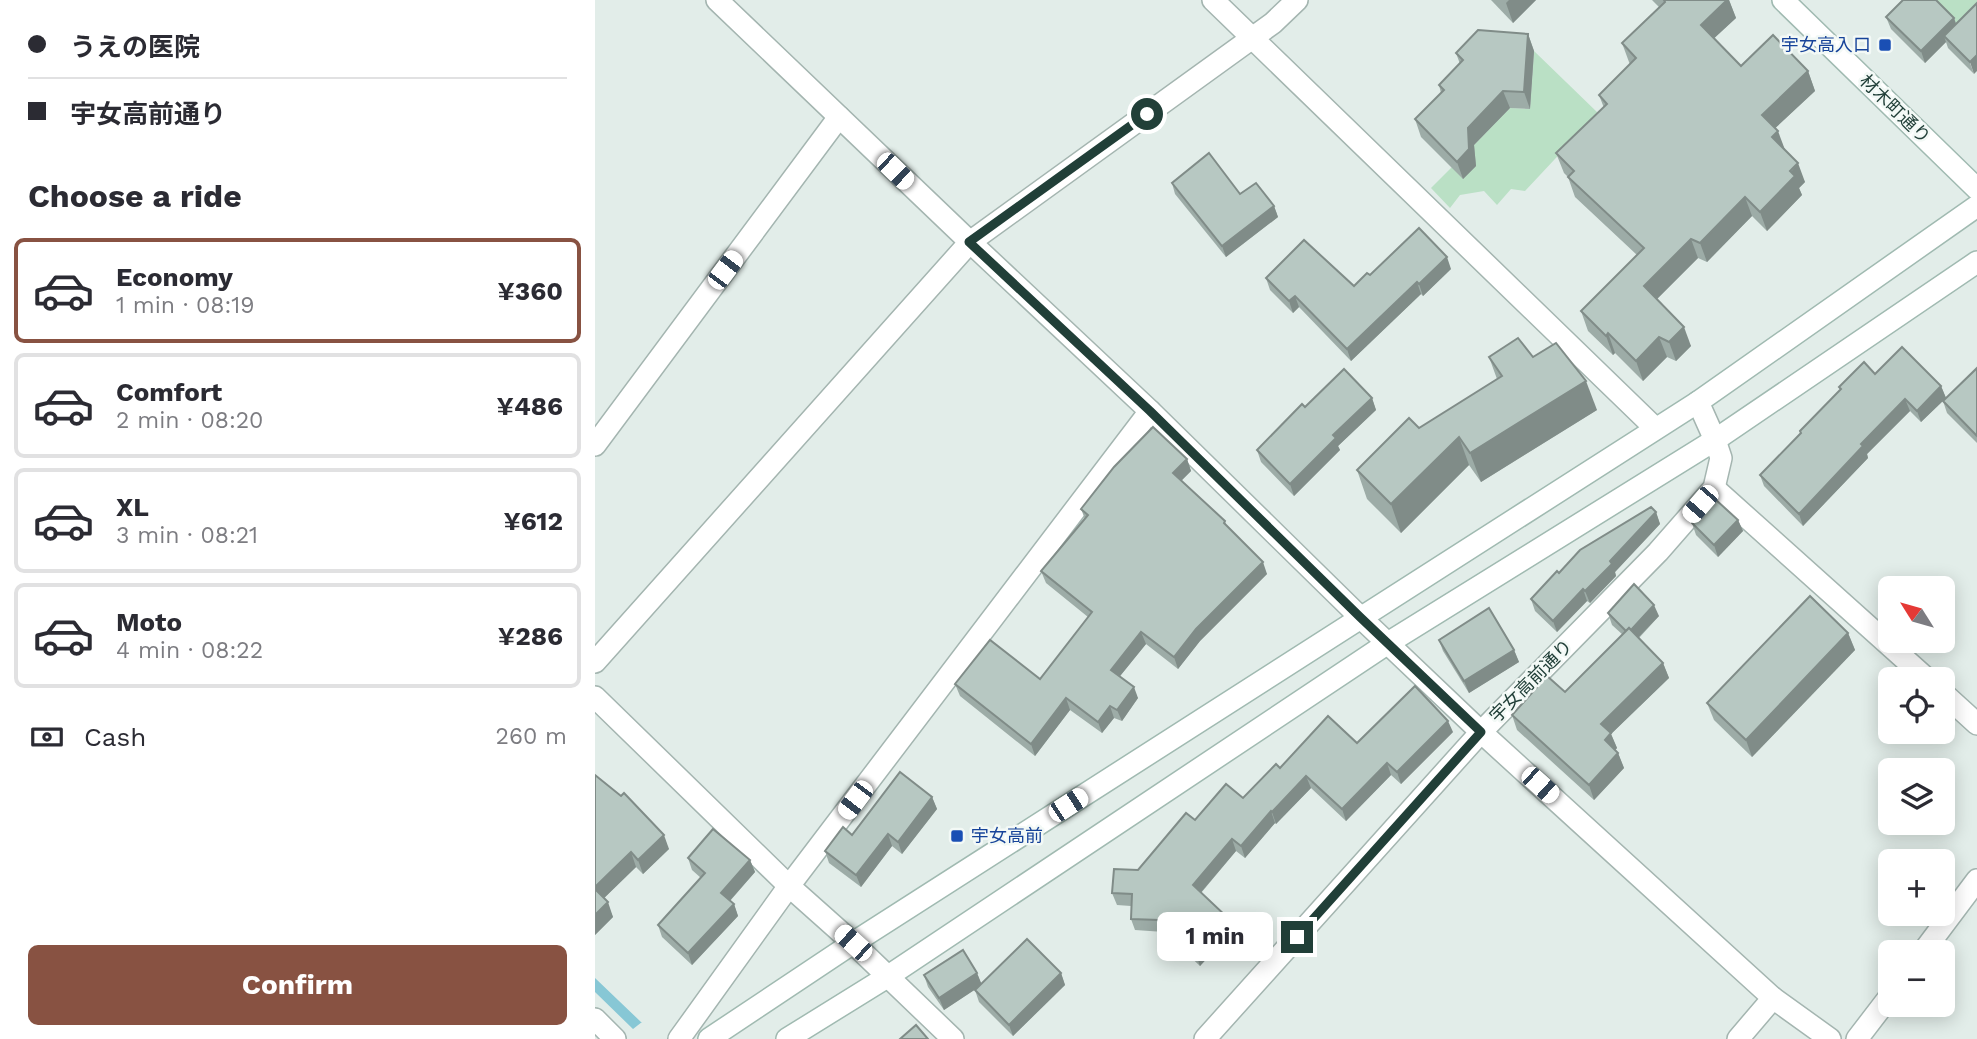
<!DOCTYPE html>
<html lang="en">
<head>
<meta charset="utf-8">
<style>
	body { margin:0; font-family:"Work Sans","Noto Sans JP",sans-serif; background:#f7f7f7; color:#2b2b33; height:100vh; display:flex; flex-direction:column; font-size:26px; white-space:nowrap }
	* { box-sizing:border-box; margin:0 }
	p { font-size:23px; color:#7c7c81 }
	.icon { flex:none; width:38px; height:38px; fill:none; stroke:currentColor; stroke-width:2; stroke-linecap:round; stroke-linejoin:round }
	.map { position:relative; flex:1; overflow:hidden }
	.drawer { display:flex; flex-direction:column; background:#fff; width:595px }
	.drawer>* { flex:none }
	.banner { display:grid; align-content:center; height:154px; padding:0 28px; background:#fff }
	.needle { width:46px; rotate:307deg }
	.controls { position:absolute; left:1283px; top:576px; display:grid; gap:14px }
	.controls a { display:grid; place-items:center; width:77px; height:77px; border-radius:10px; background:#fff; box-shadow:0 4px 18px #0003; font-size:35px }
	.end { position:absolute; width:32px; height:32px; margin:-16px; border:9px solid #213f38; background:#fff; box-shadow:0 0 0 4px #fff }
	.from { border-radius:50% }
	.bubble { position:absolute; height:49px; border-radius:10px; background:#fff; box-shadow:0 4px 18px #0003; font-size:23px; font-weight:700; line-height:49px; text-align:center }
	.car { position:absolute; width:21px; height:42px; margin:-21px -10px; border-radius:9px; box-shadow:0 0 5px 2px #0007; background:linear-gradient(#fff 24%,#345 0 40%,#fff 0 76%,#345 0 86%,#fff 0) }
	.banner b { display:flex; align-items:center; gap:24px; height:66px; font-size:26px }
	.banner b+b { border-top:2px solid #e1e1e2 }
	.banner i { width:18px; height:18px; background:#2b2b33 }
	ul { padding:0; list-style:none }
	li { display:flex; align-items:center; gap:21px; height:105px; margin:0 14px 10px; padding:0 14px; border:4px solid #e1e1e2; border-radius:10px }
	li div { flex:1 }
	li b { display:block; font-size:26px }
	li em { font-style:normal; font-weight:700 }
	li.current { border-color:#885242 }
	li>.icon { width:63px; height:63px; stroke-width:1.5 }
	h2 { padding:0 28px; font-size:32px; line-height:84px }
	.pay { display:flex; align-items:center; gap:18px; height:77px; padding:0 28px; font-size:26px }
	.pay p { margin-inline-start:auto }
	.primary-button { display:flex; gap:14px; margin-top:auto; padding:14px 28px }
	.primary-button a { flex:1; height:80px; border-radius:10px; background:#885242; color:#fff; font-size:28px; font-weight:700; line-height:80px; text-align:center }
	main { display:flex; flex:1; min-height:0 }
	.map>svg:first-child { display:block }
</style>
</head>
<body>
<main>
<section class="drawer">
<div class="banner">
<b><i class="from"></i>うえの医院</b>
<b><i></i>宇女高前通り</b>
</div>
<h2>Choose a ride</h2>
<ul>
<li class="current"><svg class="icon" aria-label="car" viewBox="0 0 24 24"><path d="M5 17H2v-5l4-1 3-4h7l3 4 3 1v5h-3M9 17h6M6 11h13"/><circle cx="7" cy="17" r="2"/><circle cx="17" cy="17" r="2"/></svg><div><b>Economy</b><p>1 min · 08:19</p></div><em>¥360</em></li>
<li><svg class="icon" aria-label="car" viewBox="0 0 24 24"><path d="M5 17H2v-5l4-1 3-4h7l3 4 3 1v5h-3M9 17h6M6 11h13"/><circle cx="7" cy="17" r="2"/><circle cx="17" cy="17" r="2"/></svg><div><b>Comfort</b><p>2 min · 08:20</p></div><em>¥486</em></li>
<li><svg class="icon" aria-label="car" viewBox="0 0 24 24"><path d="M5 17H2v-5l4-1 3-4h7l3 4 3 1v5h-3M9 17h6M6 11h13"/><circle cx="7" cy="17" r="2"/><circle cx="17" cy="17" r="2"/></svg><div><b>XL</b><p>3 min · 08:21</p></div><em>¥612</em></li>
<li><svg class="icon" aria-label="car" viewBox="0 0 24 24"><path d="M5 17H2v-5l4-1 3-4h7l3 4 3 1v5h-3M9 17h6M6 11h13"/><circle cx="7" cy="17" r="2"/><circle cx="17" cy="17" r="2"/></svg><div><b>Moto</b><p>4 min · 08:22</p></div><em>¥286</em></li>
</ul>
<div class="pay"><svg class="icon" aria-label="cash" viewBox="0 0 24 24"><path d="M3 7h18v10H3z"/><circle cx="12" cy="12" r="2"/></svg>Cash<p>260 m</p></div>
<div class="primary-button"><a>Confirm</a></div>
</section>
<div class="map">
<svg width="1382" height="1039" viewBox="0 0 1382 1039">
	<rect width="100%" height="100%" fill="#e2ede9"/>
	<g fill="#bae0c5">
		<polygon points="1341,0 1382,0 1382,13 1362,32"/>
		<polygon points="939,51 1003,113 930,191 916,189 902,205 889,191 865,195 855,208 836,188 857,167 869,178 879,145 915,108 935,109"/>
	</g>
	<polygon fill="#87c7d5" points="0,978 46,1022 47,1022 38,1029 0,992"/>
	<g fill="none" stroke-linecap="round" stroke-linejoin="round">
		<defs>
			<g id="street">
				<polyline points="122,0 375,242 555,411 765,617 886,732 1178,998 1143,1039"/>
				<polyline points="618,0 1060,428"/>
				<polyline points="0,445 244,117"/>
				<polyline points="1119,488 1332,679"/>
				<polyline points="0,662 375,242 678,23 702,0"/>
				<polyline points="1348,693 1382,724"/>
				<polyline points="0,697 194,886 258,943 358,1039"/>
				<polyline points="1328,952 1382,880"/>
				<polyline points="1178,998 1235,1039"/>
				<polyline points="0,1019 20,1039"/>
				<polyline points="84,1039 194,886 555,411"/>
				<polyline points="610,1039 886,732 1063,552 1119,488 1126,458 1120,440 1103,402"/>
				<polyline points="1262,1039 1295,996"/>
			</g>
			<g id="secondary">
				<polyline points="1188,0 1382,189"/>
				<polyline points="114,1039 258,943 1103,402 1382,206"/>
				<polyline points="192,1039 292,977 793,643 1120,440 1382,262"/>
			</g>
		</defs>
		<use href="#street" stroke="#a4b5b0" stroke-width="24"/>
		<use href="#secondary" stroke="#a0bab1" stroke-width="24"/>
		<use href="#street" stroke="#fff" stroke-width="21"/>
		<use href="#secondary" stroke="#fff" stroke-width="21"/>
	</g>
	<g fill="#9daca7">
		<polygon points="896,0 941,0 918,23"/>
		<polygon points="1057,0 1134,0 1141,18 1119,38 1146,66 1213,71 1220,91 1180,128 1190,150 1210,182 1204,188 1207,195 1172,231 1157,216 1112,262 1103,258 1062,299 1096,346 1081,361 1072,357 1048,381 1020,353 1018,355 993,331 986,311 1042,255 980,197 973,177 969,173 961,153 1009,108 1004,95 1035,64 1034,62 1027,43 1064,7"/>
		<polygon points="1291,17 1359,18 1379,74 1353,48 1351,42 1330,63 1296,29"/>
		<polygon points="933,34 939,51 935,109 915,108 879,145 881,166 868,179 826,137 820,119 846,93 844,85 865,64 861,53"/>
		<polygon points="577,183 645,194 679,206 683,217 631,257 580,194"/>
		<polygon points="856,269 828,296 826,294 756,361 704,307 698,313 675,290 671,278 759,286 775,275"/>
		<polygon points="894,357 938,357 1002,410 886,482 874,465 806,533 772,499 762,470 824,428 902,379"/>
		<polygon points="1382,368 1382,443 1352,413 1348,401"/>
		<polygon points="1280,374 1346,386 1351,398 1326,422 1315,411 1272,454 1273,458 1208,526 1169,486 1165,475 1205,434 1205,431 1245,390 1244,387"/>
		<polygon points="777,398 781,410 743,446 745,450 699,496 666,462 662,450 710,407"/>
		<polygon points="592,459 596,471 586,481 630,521 631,526 672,574 605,641 583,669 551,644 525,676 543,698 527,721 519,718 507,733 475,710 440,756 365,696 360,684 445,679 493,617 451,583 446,571 490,519 486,509"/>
		<polygon points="1061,512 1065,524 1020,572 1021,576 995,603 992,601 962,632 940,611 936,599 964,573"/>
		<polygon points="1143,520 1148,531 1123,557 1101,535 1097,523"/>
		<polygon points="1013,613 1064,616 1044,638 1068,663 1074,678 1016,734 1022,748 1020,750 1023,753 1029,768 999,800 922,730 917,715 970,692 1028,635 1017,625"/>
		<polygon points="1253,633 1260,650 1157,757 1119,720 1112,703"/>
		<polygon points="844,640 919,650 924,662 874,693 848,651"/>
		<polygon points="858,732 806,784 796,775 751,821 716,788 681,824 680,823 650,858 641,851 606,893 633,918 638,930 605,966 569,932 540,930 536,919 536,906 522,905 517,893 600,820 648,798 685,768 762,743"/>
		<polygon points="0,775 74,849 48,874 41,867 9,898 18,917 0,935"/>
		<polygon points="337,797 342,809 307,854 297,846 266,887 234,863 230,851 257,835"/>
		<polygon points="93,858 155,860 160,872 135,901 139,904 143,916 97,965 67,937 63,925 106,878 97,870"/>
		<polygon points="382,973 386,984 466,973 470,985 418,1036 384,1002 380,990 382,988 349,1010 333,987 329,975"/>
	</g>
	<g fill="#808c88">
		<polygon points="914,0 941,0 918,23 911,3"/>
		<polygon points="1132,0 1134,0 1141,18 1113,44 1106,25"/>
		<polygon points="1359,18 1363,30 1349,36 1351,42 1330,63 1326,51"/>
		<polygon points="933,34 939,51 935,109 929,92"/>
		<polygon points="1382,55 1382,71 1379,74 1375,62"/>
		<polygon points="1213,71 1220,91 1174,134 1167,115"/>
		<polygon points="908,91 915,108 879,145 881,166 868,179 862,162 873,128"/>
		<polygon points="1183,131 1190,150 1177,137"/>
		<polygon points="1203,163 1210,182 1204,188 1207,195 1172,231 1165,212"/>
		<polygon points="1150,197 1157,216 1112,262 1105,243"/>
		<polygon points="679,206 683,217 631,257 627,246"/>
		<polygon points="1096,239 1103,258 1056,305 1049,286"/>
		<polygon points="852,257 856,269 828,296 824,284"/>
		<polygon points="822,282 826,294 756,361 752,349"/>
		<polygon points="700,296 704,307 698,313 694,301"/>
		<polygon points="1089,327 1096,346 1081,361 1074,342"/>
		<polygon points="1013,333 1020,353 1018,355 1011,336"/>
		<polygon points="1064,337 1072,357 1048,381 1041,361"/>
		<polygon points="991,381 1002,410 886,482 875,453"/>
		<polygon points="1346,386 1351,398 1326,422 1322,411"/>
		<polygon points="777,398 781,410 743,446 745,450 699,496 695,484 738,435"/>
		<polygon points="1310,399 1315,411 1272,454 1273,458 1208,526 1204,514 1266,444"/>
		<polygon points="864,437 874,465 806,533 796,504"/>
		<polygon points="592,459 596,471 582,485 578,473"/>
		<polygon points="1061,512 1065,524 1020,572 1021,576 995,603 990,591 1015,561"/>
		<polygon points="1143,520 1148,531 1123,557 1119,545"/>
		<polygon points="668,562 672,574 605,641 583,669 579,657 601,629"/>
		<polygon points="988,589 992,601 962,632 958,621"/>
		<polygon points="1059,605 1064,616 1037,644 1033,632"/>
		<polygon points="546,632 551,644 521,681 516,670"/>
		<polygon points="1253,633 1260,650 1157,757 1151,740"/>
		<polygon points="919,650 924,662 874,693 869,681"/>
		<polygon points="1068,663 1074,678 1016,734 1022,748 1016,755 1006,724"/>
		<polygon points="539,687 543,698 527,721 522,710"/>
		<polygon points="471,698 475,710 440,756 436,744"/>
		<polygon points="515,706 519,718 507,733 503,722"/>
		<polygon points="853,721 858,732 806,784 802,772"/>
		<polygon points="1023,753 1029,768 999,800 994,785"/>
		<polygon points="792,763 796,775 751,821 747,809"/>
		<polygon points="711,776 716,788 681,824 677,812"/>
		<polygon points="337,797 342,809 307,854 303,842"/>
		<polygon points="676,811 680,823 650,858 646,846"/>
		<polygon points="293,834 297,846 266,887 261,875"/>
		<polygon points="69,835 74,849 48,874 43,860"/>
		<polygon points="637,839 641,851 602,897 598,885"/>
		<polygon points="36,852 41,867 4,903 0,892 0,887"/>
		<polygon points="155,860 160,872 131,905 126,893"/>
		<polygon points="13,902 18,917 0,935 0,915"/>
		<polygon points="139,904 143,916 97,965 93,953"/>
		<polygon points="633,918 638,930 605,966 601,954"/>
		<polygon points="382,973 387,985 349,1010 344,998"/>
		<polygon points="466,973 470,985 418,1036 414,1025"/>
	</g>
	<g fill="#b7c8c2" stroke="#808c88" stroke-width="2">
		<polygon points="1069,0 1132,0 1106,25 1146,66 1178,35 1213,71 1167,115 1183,131 1177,137 1203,163 1195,171 1200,176 1165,212 1150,197 1105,243 1096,239 1049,286 1089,327 1074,342 1064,337 1041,361 1013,333 1011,336 986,311 1049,248 973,177 979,171 961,153 1012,104 1004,95 1041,58 1027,43 1070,2"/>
		<polygon points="1308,0 1341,0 1359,18 1326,51 1291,17"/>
		<polygon points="1382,3 1382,55 1375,62 1349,36"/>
		<polygon points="883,30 933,34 929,92 908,91 873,128 874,149 862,162 820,119 849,90 844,85 868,60 861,53"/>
		<polygon points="614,153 645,194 661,183 679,206 627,246 577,183"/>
		<polygon points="824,228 852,257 824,284 822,282 752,349 700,296 694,301 671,278 709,240 759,286 772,273 775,275"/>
		<polygon points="923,338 938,357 961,343 991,381 875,453 864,437 796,504 762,470 814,418 824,428 907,376 894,357"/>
		<polygon points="1307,347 1346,386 1322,411 1310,399 1266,444 1268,446 1204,514 1165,475 1206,433 1205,431 1246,389 1244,387 1269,362 1280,374"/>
		<polygon points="1382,368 1382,436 1348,401"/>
		<polygon points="749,369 777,398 738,435 741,438 695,484 662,450 707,404 710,407"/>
		<polygon points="558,427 592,459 578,473 630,521 629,523 668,562 601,629 579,657 546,632 516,670 539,687 522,710 515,706 503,722 471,698 436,744 360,684 395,640 445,679 497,612 446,571 493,515 486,509 519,467"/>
		<polygon points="1120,499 1143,520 1119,545 1097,523"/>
		<polygon points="1056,507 1061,512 1015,561 1017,564 990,591 988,589 958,621 936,599 962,571 964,573 985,550"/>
		<polygon points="1039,584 1059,605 1036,630 1034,628 1031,631 1013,613"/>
		<polygon points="1215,596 1253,633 1151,740 1112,703"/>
		<polygon points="894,608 919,650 869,681 844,640"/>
		<polygon points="1034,628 1068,663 1006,724 1016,733 1010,740 1023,753 994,785 917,715 952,676 970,692"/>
		<polygon points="820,686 853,721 802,772 792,763 747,809 711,776 677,812 676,811 646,846 637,839 598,885 633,918 601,954 564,920 536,919 537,894 517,893 519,869 543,870 591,813 600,820 631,784 648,798 681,764 685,768 733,716 762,743"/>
		<polygon points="305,772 337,797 303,842 293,834 261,875 230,851 248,827 257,835"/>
		<polygon points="0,775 26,796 29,793 69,835 43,860 36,852 0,887"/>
		<polygon points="118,829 155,860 126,893 139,904 93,953 63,925 110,873 93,858"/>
		<polygon points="0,889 13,902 0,915"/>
		<polygon points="432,939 466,973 414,1025 380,990"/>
		<polygon points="368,950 382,973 344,998 329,975"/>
		<polygon points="321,1025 333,1039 305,1039"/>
	</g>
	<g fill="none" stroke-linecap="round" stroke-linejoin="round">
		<polyline stroke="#213f38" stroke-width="9" points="552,114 374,242 555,411 765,617 886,732 702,937"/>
	</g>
	<g fill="#1a4fb4" stroke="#f3f9f6" stroke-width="2.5">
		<rect x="1283" y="38" width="14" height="14" rx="3.5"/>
		<rect x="355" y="829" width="14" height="14" rx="3.5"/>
	</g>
	<g text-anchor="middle" stroke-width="5" stroke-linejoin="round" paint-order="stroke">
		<g font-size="18" fill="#164399" stroke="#f3f9f6" text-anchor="end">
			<text x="1276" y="51">宇女高入口</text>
			<text x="376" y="842" text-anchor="start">宇女高前</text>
		</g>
		<g font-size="18" fill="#213f38" stroke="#f3f9f6">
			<text transform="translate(1300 109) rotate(44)" y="6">材木町通り</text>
			<text transform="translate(936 681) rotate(-45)" y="6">宇女高前通り</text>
		</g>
	</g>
</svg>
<div class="controls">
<a><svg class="needle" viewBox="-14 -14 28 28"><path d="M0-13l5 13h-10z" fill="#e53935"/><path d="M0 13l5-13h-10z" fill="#7c7c81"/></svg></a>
<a><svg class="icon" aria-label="locate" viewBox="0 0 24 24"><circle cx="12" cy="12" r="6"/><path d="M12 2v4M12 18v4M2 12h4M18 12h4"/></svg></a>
<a><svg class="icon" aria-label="layers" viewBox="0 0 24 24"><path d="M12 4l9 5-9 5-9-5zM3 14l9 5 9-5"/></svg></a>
<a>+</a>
<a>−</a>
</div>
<i class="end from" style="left:552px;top:114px"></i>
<i class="end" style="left:702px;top:937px"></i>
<div class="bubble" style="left:562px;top:912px;width:116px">1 min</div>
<i class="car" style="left:300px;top:171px;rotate:134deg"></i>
<i class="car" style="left:130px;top:270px;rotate:37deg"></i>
<i class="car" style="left:1105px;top:504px;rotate:221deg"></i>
<i class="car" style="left:945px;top:785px;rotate:132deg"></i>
<i class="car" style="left:260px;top:800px;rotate:217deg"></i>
<i class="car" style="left:473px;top:805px;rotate:57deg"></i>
<i class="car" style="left:258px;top:943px;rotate:312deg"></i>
</div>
</main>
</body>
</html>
